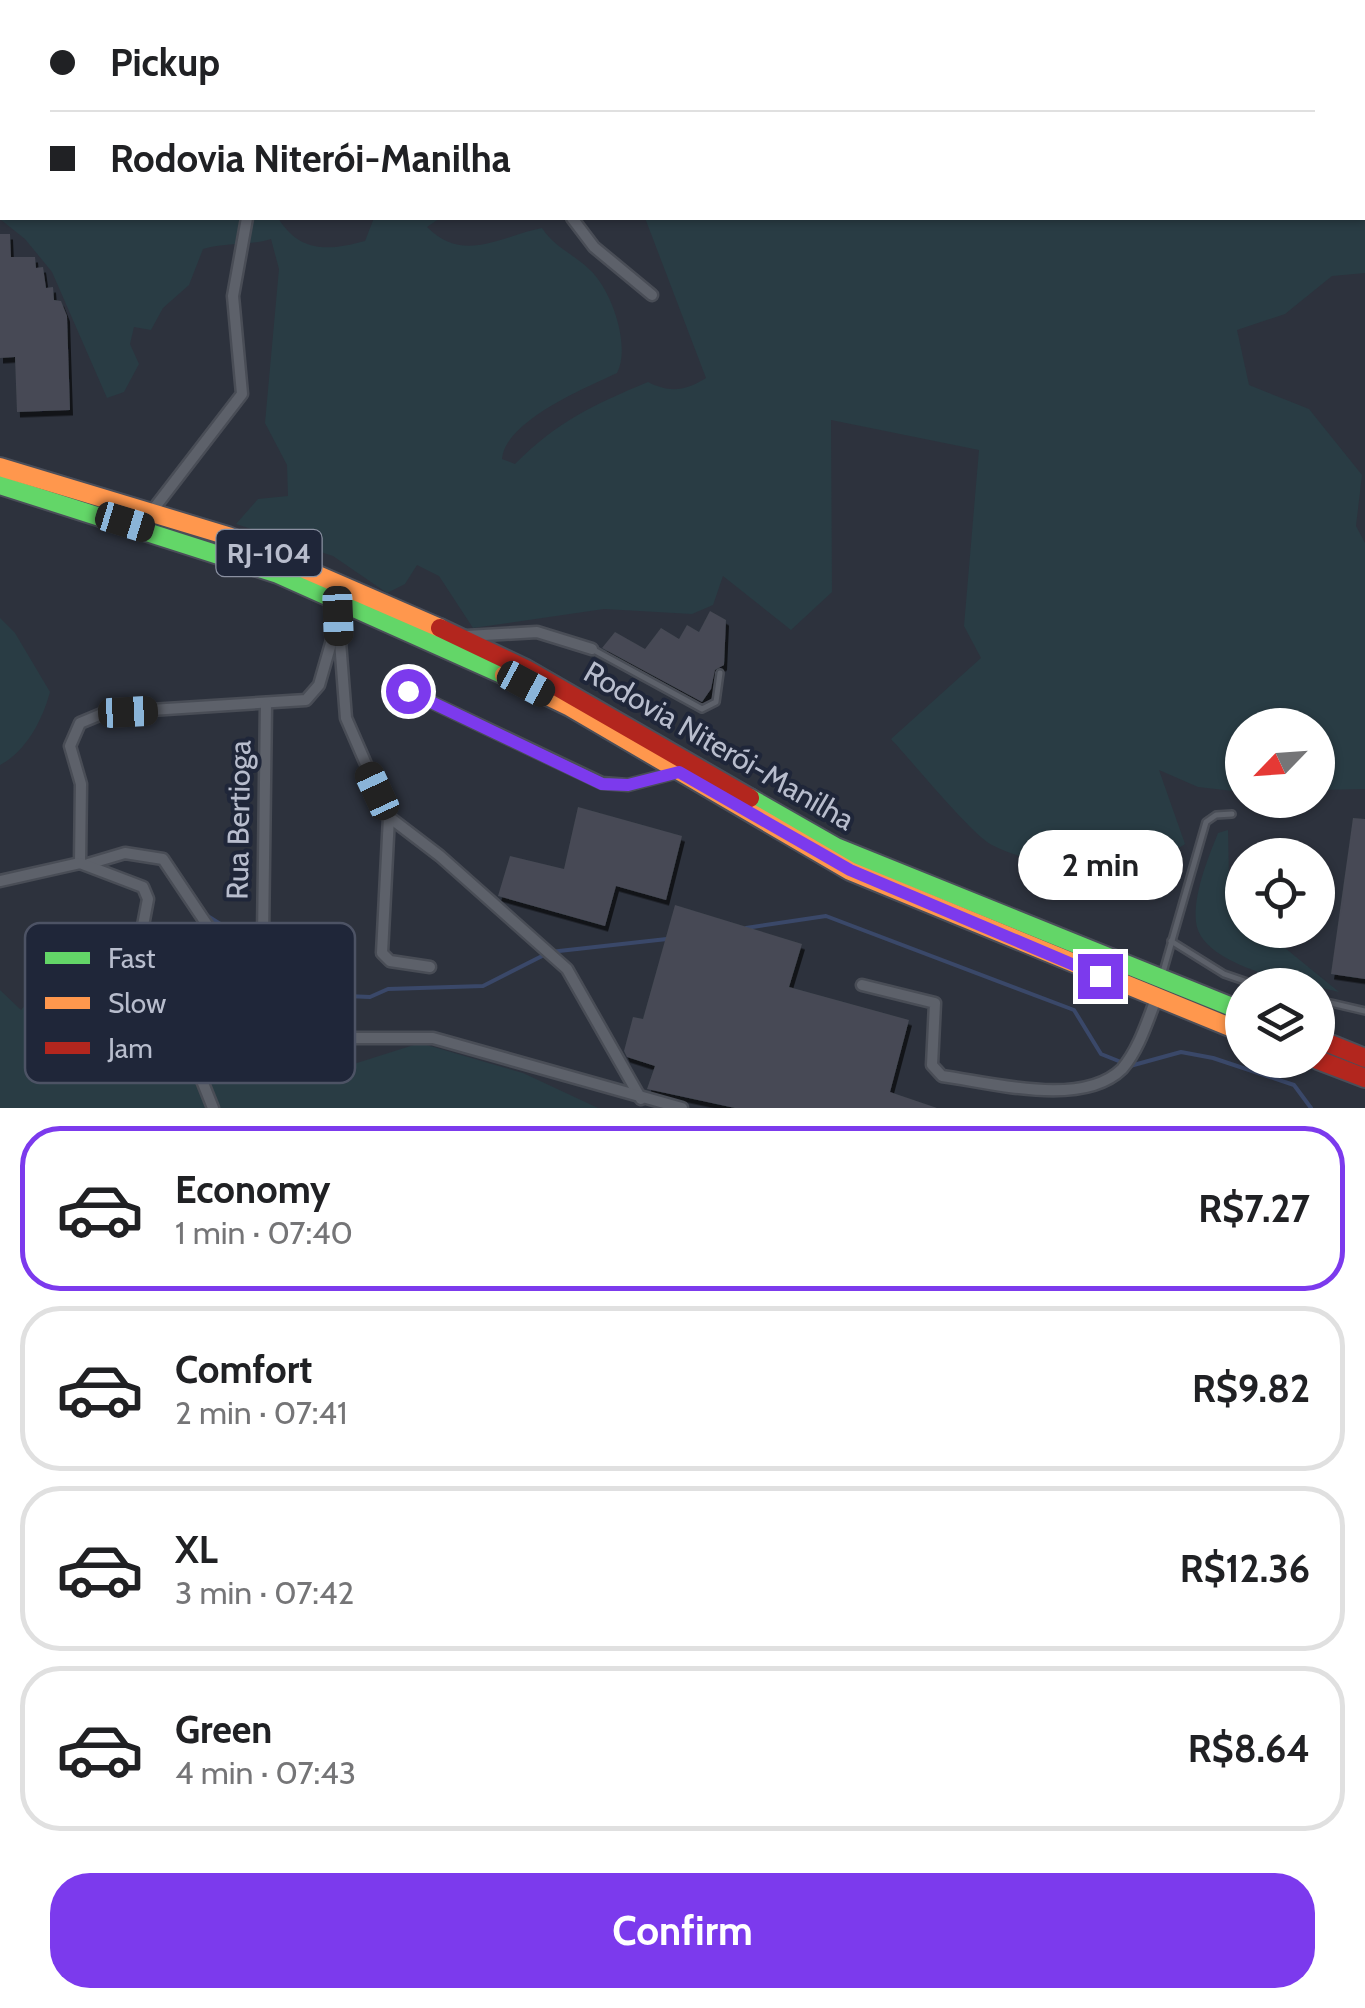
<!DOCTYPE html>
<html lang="en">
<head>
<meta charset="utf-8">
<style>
	body { margin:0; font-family:Cabin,sans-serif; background:#f2f2f2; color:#202124; height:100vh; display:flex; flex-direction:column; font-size:38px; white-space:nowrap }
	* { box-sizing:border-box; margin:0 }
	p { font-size:32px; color:#757577 }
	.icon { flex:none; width:55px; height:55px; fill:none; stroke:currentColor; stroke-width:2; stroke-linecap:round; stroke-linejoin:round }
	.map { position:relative; height:1108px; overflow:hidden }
	.drawer { display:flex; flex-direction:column; background:#fff; flex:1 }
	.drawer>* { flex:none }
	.banner { position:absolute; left:0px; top:0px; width:1365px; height:220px; box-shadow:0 2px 8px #0004; display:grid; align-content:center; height:220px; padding:0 50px; background:#fff }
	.needle { width:65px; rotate:245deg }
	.fabs { position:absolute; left:1225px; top:708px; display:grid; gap:20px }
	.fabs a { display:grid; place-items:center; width:110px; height:110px; border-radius:50%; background:#fff; box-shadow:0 2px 8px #0004; font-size:50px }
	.end { position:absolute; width:45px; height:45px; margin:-22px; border:12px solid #7c3aed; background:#fff; box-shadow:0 0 0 5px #fff }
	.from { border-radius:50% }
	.bubble { position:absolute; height:70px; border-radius:35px; background:#fff; box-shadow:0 2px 8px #0004; font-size:32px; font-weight:800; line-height:70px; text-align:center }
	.car { position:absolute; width:30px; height:60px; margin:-30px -15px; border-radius:12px; box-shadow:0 0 8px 2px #0007; background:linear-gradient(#222 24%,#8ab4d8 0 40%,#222 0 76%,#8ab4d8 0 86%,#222 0) }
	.banner b { display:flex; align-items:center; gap:35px; height:95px; font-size:38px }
	.banner b+b { border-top:2px solid #e0e0e0 }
	.banner i { width:25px; height:25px; background:#202124 }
	ul { padding:18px 0 0; list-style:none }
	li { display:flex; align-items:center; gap:30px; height:165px; margin:0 20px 15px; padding:0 30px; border:5px solid #e0e0e0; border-radius:40px }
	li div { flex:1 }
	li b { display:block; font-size:38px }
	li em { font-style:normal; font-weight:800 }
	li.active { border-color:#7c3aed }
	li>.icon { width:90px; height:90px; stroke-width:1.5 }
	.button { display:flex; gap:20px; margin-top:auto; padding:20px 50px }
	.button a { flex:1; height:115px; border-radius:40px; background:#7c3aed; color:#fff; font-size:40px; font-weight:800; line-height:115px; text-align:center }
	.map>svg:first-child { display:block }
</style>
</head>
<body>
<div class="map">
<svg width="1365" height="1108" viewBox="0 0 1365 1108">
	<defs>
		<filter id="shadow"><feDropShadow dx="3" dy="5.5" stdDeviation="0" flood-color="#0009"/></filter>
	</defs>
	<rect width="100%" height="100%" fill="#2d323d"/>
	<g fill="#293c44">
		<path d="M 0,0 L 115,2 L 2,2 L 2,218 L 278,218 C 300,253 328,251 365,241 L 374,218 L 440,218 L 427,227 C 463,264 501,236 542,228 C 554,247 574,254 590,270 C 612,290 631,347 617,373 C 585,388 505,421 502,459 L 515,464 C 558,421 593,405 648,382 C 669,393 686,391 706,378 L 645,218 L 1362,218 L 1365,112 L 1365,273 L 1332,276 L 1285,314 L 1237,330 L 1249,385 L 1309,409 L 1362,475 L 1356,526 L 1365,543 L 1365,789 L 1318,790 L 1318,725 L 1242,725 L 1242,792 L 1198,787 L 1159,770 L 1185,844 C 1134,878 1046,872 992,845 C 973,836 910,759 891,739 L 981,658 L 964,626 L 979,450 L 831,420 L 832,592 L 791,630 L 723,576 L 713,605 L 692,614 L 604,609 L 473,628 L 439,576 L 417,565 L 405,584 L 387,593 L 333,556 L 236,524 L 258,499 L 288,496 L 287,465 L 265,423 L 279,269 L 271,239 C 248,246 226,242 203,249 L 189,285 L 163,308 L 151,330 L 134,327 L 130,344 L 139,364 L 124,392 L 107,398 L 52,272 L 25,239 L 0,219 Z"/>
		<polygon points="408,0 1317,0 1318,2 409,2"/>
		<path d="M 0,618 L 15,633 L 50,692 C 42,721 26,751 0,765 Z"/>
		<path d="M 1228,830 L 1229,878 L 1242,903 L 1242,930 L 1263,930 L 1339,992 C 1305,984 1201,968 1196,922 C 1193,895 1208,858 1218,833 Z"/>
		<polygon points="160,968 178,971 219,1018 261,1040 272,1069 300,1081 420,1043 523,1073 598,1108 0,1108 0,990 21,1010 42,986 66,1001 110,1007 114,1015 143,1026 162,1017 162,988 156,975"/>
	</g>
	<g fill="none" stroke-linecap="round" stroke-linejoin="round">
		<g stroke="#3a4869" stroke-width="4">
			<polyline points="206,915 316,984 346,996 370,997 388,989 483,986 550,952 667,939"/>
			<polyline points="746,928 826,916 1074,1010 1101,1054 1121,1062"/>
			<polyline points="1130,1066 1181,1052 1213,1058 1294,1085 1311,1108"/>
		</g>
	</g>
	<g fill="#464a54" filter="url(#shadow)">
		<polygon points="0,234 10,234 11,257 35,257 36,268 43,267 46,288 53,287 54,300 61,301 67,316 70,410 17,412 15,357 0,358"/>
		<polygon points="710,611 726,620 724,665 715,670 711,689 702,702 602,648 615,632 645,649 661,628 679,639 687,625 699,632"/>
		<polygon points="578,807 682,836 666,900 616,886 605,926 498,896 510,856 564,869"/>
		<polygon points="1353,818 1365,819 1365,979 1331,974"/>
		<polygon points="675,905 802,944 789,987 909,1020 890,1092 937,1108 735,1108 647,1089 655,1066 627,1057 624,1051 633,1017 643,1019"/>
	</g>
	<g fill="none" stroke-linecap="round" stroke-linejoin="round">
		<defs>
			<g id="lane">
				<polyline points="592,649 702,709 716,702 720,673"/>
				<polyline points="1171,941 1224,974 1256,985"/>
				<polyline points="1163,972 1206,822 1216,815 1232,814"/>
				<polyline points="1318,1000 1365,1011"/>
			</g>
			<g id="street">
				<polyline points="120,0 123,2"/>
				<polyline points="1362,9 1365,7"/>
				<polyline points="572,218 594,247 652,295"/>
				<polyline points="152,511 242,394 233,296 247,218"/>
				<polyline points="338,616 346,718 389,817 440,856 567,969 641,1099"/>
				<polyline points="466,636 537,632 592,649"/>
				<polyline points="408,691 602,783 628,785 678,772"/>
				<polyline points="389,817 382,953 390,961 430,967"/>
				<polyline points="80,863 81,784 70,746 80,723 104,713 306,700 319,685 336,626"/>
				<polyline points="88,864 125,853 163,859 228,956 335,1038 433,1038 682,1108"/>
				<polyline points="0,881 80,863 143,887 148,899 138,952 142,969 181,1028 213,1108"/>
				<polyline points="263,938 266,704"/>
				<path d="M 862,985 L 935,1003 L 932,1065 L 942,1076 C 993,1083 1082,1108 1122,1069 C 1139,1049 1147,1022 1156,999"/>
			</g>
			<g id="fast">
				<polyline points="0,485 278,574 504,675"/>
				<polyline points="750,798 836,847 1242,1011"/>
			</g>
			<g id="slow">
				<polyline points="0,467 228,536 440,628"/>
				<polyline points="504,675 570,707 850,871 1242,1032"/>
			</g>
			<g id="jam">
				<polyline points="440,628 526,669 750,798"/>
				<polyline points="1318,1039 1365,1058"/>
				<polyline points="1318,1060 1365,1078"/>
			</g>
		</defs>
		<use href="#lane" stroke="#494d56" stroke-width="10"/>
		<use href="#street" stroke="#494d56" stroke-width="15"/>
		<use href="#fast" stroke="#4a4e59" stroke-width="22"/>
		<use href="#slow" stroke="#4a4e59" stroke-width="22"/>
		<use href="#jam" stroke="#4a4e59" stroke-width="22"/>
		<polyline stroke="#60656e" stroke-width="2.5" stroke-dasharray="8 8" stroke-linecap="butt" points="256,963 263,949"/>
		<use href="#lane" stroke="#5d616a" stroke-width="5"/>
		<use href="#street" stroke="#5d616a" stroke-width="10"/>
		<use href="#fast" stroke="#63d668" stroke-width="18"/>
		<use href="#slow" stroke="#ff974d" stroke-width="18"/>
		<use href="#jam" stroke="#b3261e" stroke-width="18"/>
	</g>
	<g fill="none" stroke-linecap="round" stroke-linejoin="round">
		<polyline stroke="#7c3aed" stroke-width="12" points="408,691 602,784 628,785 679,772 850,870 1100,976"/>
	</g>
	<g text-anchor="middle" stroke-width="8" stroke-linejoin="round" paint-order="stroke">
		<rect fill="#1f2639" stroke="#8a90a1" stroke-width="2.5" x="216.5" y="530" width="105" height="46" rx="8"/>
		<g font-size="28" font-weight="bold" fill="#b8bdcd">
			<text x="269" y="563">RJ-104</text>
		</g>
		<g font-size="30" fill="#b8bdcd" stroke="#1f2639">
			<text transform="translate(719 746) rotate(30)" y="10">Rodovia Niterói-Manilha</text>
			<text transform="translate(239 820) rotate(-89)" y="10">Rua Bertioga</text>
		</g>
	</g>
	<rect x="25" y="923" width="330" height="160" rx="15" fill="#1f2639" stroke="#4d5365" stroke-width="2.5"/>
	<rect x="45" y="952" width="45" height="12" fill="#63d668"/>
	<rect x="45" y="997" width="45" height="12" fill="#ff974d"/>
	<rect x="45" y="1042" width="45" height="12" fill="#b3261e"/>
	<g font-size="28" fill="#b8bdcd">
		<text x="108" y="968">Fast</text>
		<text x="108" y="1013">Slow</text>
		<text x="108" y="1058">Jam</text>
	</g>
</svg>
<div class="fabs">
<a><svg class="needle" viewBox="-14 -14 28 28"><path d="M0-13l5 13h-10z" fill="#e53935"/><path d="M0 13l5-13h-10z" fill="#757577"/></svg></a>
<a><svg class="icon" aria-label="locate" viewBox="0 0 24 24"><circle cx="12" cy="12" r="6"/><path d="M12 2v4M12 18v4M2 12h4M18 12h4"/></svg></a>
<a><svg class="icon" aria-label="layers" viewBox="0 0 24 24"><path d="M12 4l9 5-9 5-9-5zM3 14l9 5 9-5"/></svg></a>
</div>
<i class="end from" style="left:408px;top:691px"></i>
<i class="end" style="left:1100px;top:976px"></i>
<div class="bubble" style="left:1018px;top:830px;width:165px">2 min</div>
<i class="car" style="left:125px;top:522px;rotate:107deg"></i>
<i class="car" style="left:338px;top:616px;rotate:178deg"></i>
<i class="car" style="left:526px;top:684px;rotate:118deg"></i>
<i class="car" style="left:128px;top:712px;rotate:87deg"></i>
<i class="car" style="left:377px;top:791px;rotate:335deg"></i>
<div class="banner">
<b><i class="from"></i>Pickup</b>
<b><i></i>Rodovia Niterói-Manilha</b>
</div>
</div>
<section class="drawer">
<ul>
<li class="active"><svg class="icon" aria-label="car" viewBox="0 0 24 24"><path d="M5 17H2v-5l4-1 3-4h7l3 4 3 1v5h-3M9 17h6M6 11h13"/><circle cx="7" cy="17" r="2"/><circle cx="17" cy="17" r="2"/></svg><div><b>Economy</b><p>1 min · 07:40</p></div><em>R$7.27</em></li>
<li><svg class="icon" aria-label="car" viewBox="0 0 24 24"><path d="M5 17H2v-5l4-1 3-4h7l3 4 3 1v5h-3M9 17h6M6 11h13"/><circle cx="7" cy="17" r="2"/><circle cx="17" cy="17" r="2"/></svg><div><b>Comfort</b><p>2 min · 07:41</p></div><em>R$9.82</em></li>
<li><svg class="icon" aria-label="car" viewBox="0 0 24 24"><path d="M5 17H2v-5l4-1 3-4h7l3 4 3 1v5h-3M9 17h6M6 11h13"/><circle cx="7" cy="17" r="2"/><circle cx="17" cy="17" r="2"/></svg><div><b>XL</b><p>3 min · 07:42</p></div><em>R$12.36</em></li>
<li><svg class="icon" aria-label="car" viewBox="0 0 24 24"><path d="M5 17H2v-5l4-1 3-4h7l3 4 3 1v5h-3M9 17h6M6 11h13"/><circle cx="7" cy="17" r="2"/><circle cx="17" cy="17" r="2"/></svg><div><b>Green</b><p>4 min · 07:43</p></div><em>R$8.64</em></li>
</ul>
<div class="button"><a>Confirm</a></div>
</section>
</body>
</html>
